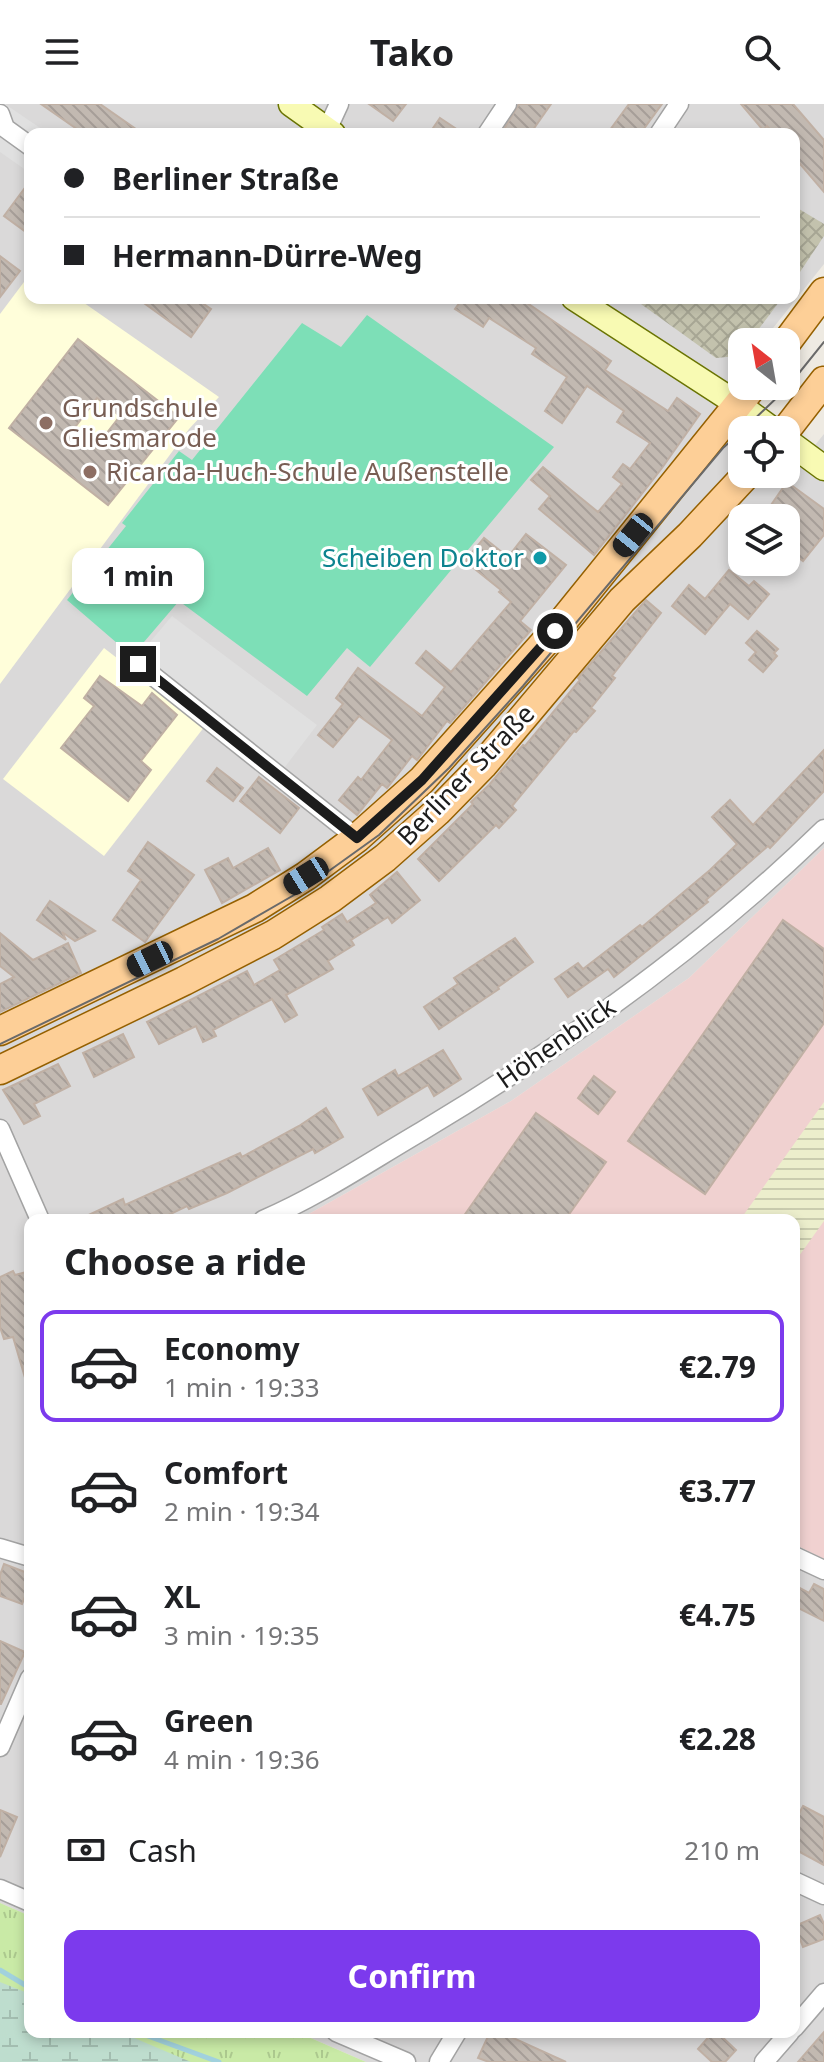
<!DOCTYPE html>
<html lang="en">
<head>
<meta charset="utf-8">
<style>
	body { margin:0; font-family:"Noto Sans",sans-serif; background:#f2f2f2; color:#202124; height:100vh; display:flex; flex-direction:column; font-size:30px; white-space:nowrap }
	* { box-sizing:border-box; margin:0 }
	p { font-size:26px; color:#757577 }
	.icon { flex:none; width:44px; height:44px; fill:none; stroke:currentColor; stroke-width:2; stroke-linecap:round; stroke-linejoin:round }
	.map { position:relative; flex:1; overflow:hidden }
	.panel { position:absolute; left:24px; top:1110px; width:776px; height:824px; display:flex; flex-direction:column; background:#fff; border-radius:16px; box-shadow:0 4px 12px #0003 }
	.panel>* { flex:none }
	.banner { position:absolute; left:24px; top:24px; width:776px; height:176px; border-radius:16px; box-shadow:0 4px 12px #0003; display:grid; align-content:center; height:176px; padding:0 40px; background:#fff }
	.needle { width:52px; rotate:329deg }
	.fabs { position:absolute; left:728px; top:224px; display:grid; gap:16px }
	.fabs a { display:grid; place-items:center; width:72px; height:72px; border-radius:16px; background:#fff; box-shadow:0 4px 12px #0003; font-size:40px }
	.end { position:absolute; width:36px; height:36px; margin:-18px; border:10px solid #1c1c1c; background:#fff; box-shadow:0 0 0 4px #fff }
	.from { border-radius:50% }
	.bubble { position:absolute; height:56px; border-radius:16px; background:#fff; box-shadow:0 4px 12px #0003; font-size:26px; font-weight:700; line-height:56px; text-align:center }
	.car { position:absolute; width:24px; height:48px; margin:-24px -12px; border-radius:10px; box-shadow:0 0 6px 2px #0007; background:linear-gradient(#222 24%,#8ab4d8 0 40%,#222 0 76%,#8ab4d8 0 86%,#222 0) }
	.banner b { display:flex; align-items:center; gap:28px; height:76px; font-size:30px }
	.banner b+b { border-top:2px solid #e0e0e0 }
	.banner i { width:20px; height:20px; background:#202124 }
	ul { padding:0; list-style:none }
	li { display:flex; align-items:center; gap:24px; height:112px; margin:0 16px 12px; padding:0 24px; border:4px solid transparent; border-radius:16px }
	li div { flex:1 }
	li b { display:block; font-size:30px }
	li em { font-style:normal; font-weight:700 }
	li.active { border-color:#7c3aed }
	li>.icon { width:72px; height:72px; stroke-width:1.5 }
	h2 { padding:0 40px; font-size:36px; line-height:96px }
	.pay { display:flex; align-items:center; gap:20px; height:88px; padding:0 40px; font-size:30px }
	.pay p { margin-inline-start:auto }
	.cta { display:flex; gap:16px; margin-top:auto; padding:16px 40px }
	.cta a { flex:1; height:92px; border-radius:16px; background:#7c3aed; color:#fff; font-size:32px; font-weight:700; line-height:92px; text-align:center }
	header { display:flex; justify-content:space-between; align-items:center; height:104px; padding:0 40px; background:#fff; font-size:36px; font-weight:700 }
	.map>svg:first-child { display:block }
</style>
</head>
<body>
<header><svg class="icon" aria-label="menu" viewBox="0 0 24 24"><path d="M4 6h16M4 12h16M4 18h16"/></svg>Tako<svg class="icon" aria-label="search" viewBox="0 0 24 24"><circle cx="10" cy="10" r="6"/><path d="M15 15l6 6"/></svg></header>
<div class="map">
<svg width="824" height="1958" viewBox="0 0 824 1958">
	<defs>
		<pattern id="construction-cross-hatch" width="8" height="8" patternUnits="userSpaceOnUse" patternTransform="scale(2)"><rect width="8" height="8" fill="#c3c2ad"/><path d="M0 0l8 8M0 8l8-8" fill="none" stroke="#a7a694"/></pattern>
		<pattern id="farmland-rules" width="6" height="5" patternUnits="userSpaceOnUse" patternTransform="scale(2)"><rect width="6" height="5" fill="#eceecc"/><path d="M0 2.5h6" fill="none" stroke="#caccaf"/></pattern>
		<pattern id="grass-tufts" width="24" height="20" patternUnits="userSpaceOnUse" patternTransform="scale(2)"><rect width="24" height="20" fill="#c9eaa6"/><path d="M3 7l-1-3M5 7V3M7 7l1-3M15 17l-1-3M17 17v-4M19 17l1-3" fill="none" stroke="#acc88e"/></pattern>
		<pattern id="wetland-marsh" width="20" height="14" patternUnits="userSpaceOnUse" patternTransform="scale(2)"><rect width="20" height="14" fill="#beddce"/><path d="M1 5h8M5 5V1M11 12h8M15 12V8" fill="none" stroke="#a3bdb0"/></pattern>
		<pattern id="building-back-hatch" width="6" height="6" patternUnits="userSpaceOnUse" patternTransform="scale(2)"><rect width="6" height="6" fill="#c2b9b1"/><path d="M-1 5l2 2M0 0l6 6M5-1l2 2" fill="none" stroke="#a69e98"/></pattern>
	</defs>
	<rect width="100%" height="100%" fill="#eeeae2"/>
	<g fill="#dad9d9" fill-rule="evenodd">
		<path d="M 0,0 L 824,0 L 824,160 L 762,238 L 742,238 L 742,264 L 722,290 L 772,326 L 742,326 L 742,370 L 786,370 L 786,336 L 807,351 L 824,330 L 824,744 L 689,874 L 511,997 L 298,1116 L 30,1116 L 30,1812 L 0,1799 ZM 30,30 L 794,30 L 794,194 L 30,194 ZM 742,414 L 786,414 L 786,458 L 742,458 Z"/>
		<polygon points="794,1440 824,1455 824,1958 366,1958 297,1928 794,1928"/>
	</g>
	<polygon fill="#f0d1d0" points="824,744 824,1455 794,1440 794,1116 298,1116 511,997 689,874"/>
	<g fill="#fffeda">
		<polygon points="30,170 30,194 77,194 219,293 189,325 0,580 0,210"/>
		<polygon points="104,544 205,622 104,752 3,675"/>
	</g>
	<g fill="url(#construction-cross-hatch)">
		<polygon points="794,102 824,120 824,132 794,177"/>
		<polygon points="782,194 749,238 742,238 742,247 738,252 716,254 634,195"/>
	</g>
	<polygon fill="url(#farmland-rules)" points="824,998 824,1117 794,1159 794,1116 740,1116"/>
	<polygon fill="url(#grass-tufts)" points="0,1799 30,1812 30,1928 297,1928 366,1958 0,1958"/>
	<polygon fill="url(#wetland-marsh)" points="0,1878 30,1890 30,1928 120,1928 191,1958 0,1958"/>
	<polygon fill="#7ddfb7" points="367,211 554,343 370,563 347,544 307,592 179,497 132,552 67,496 126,422 122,419 179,347 192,356 302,219 341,243"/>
	<g fill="#e0e0e0">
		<polygon points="5,0 49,30 30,30 30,69 0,48 0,8"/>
		<polygon points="172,512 317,621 275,676 129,563"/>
	</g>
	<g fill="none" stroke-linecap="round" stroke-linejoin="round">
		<g stroke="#a1d1dd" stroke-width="5">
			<polyline points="0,1866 30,1884"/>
			<polyline points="137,1928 219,1958"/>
		</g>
	</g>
	<g fill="url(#building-back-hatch)" stroke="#c0b0a4" stroke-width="2" fill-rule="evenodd">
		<polygon points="41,0 100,0 143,30 84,30"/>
		<polygon points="369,0 406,0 393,17"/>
		<polygon points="519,0 551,0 530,30 501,30"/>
		<polygon points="629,0 662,0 640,30 607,30"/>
		<polygon points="741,0 793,0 824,36 824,88 794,53 794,30 774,30 767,22 763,26"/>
		<polygon points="440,14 464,30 429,30"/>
		<polygon points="30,77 30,131 4,112"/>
		<polygon points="0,152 20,167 0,193"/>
		<polygon points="137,194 195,194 211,205 191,233"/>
		<polygon points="463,194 520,194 611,257 605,266 668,307 677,294 700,310 662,364 594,451 539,405 550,392 531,376 543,363 598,408 622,380 613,373 623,360 630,365 650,339 617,318 624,307 587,282 562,319 545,307 567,273 532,250 536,244 489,214 483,223 455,205"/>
		<path d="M 78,235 L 179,313 L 108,401 L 9,324 ZM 97,294 L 120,312 L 95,344 L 73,326 Z"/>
		<polygon points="787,378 824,405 824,431 803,457 786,444 786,412 771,401"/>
		<polygon points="526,430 566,461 520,517 531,526 450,619 447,617 417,656 412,652 387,684 382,680 357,711 339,696 358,673 361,676 392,636 359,612 333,643 318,631 343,600 336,594 358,564 422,612 445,583 416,559 426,547 451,568 511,498 499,488 501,486 465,457 484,434 508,453"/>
		<polygon points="729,466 749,482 754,477 769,490 748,515 730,500 705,530 672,502 689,481 705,495"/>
		<polygon points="646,496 661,509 612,572 615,574 591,604 595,607 576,628 574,627 512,702 516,706 499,724 496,721 439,777 418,755 473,700 471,698 489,681 523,641 525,642 580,576 578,574"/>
		<polygon points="757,527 778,545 774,549 777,552 763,568 749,556 756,548 746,539"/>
		<polygon points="100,572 142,602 152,589 177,611 141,657 151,666 128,697 61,644 94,602 84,594"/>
		<polygon points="824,646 824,687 770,744 768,742 706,796 708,798 614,873 608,865 568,893 555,875 578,859 583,865 640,821 642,823 710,766 737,740 712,713 730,696 753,721"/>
		<polygon points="217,664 243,684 233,697 207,677"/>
		<polygon points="259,673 299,704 280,729 240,697"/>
		<polygon points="148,738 194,771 145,838 113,816 141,776 128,767"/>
		<polygon points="268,744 280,766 222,799 205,766 228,754 233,764"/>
		<polygon points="397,768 420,796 392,819 388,813 351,836 354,841 328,857 333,865 286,891 297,911 285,918 272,895 213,926 216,932 203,938 196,922 159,940 147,918 247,867 254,881 280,866 274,856 324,826 322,823 342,810 347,818 376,799 370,791"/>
		<polygon points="50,797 95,827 75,837 62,828 66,836 37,816"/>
		<polygon points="783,816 824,845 824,919 705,1090 628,1037"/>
		<polygon points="0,829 33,856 68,839 81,869 0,908 0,880 14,873 0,862"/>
		<polygon points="515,834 533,858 498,883 499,885 439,925 424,903 458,880 454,874"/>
		<polygon points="123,930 134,953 94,973 83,949"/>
		<polygon points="443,946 461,975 434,992 428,981 378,1011 363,985 395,966 398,972"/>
		<polygon points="58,960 70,982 34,1000 40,1012 24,1020 3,986"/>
		<polygon points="594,972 615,988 598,1010 578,994"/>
		<polygon points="326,1004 343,1033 315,1049 313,1045 227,1089 189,1105 187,1102 158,1116 78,1116 123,1095 125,1101 240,1049 242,1053 299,1022"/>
		<polygon points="536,1009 606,1058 565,1116 461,1116"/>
		<polygon points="13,1167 15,1171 30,1167 30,1276 26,1277 13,1233 4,1235 0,1223 0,1173"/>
		<polygon points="4,1460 30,1470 30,1480 22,1500 0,1492 0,1471"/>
		<polygon points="814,1480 824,1485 824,1517 794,1502 794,1481 809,1489"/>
		<polygon points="0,1537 25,1548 1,1600 0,1600"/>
		<polygon points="803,1702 824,1713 824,1761 794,1745 794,1719"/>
		<polygon points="0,1706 17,1713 0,1753"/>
		<polygon points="820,1811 824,1820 824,1835 803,1843 795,1822"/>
		<polygon points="490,1928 500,1928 566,1958 489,1958 478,1954"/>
		<polygon points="713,1928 717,1928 736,1946 725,1958 712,1958 698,1945"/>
		<polygon points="824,1928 824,1958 798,1958"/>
	</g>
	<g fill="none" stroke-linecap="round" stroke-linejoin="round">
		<defs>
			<g id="street">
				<polyline points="0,10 5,24 30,42"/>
				<polyline points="327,26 339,0"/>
				<polyline points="487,30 507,0"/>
				<polyline points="659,30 679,0"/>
				<polyline points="138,560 357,734"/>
				<polyline points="0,1025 40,1116"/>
				<path d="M 263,1116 C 319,1092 369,1058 422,1027 C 565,941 704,842 824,725"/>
				<polyline points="0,1444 30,1453"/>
				<polyline points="794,1452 824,1466"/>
				<polyline points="0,1643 30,1574"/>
				<polyline points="794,1777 824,1791"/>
				<polyline points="0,1785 30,1798"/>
				<polyline points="794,1924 824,1889"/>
				<polyline points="336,1928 406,1958"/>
				<polyline points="439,1958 457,1928"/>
				<polyline points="764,1958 790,1928"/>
			</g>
			<g id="secondary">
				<polyline points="291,0 333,30"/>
				<polyline points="574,194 739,301 773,326"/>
				<polyline points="786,336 824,364"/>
			</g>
			<g id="primary">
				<polyline points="786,239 824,188"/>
				<polyline points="786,326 824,277"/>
				<polyline points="0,927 255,804 306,772 357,734 422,676 555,527 753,282"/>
				<polyline points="0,966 184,877 273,831 330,795 385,754 438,707 483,661 622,496 690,431 747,370"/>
			</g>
		</defs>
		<use href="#street" stroke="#a3a3a3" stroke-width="21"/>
		<use href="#secondary" stroke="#6a7403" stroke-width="27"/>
		<use href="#primary" stroke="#956000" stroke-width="31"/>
		<use href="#street" stroke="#fff" stroke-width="18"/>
		<use href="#secondary" stroke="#f8fab3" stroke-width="24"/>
		<use href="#primary" stroke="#fdcf97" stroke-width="28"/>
		<g stroke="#6a6a6a" stroke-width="2">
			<polyline points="743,326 787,284 824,238"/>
			<polyline points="0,940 218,835 301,787 379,731 449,664 523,582 723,344 742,327"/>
		</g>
	</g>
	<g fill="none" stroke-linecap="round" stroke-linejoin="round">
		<polyline stroke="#1c1c1c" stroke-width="10" points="138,560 357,734 422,676 555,527"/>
	</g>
	<g fill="#8d6e63" stroke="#fff" stroke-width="3">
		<circle cx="46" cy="319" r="8"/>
		<circle cx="90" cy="368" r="8"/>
	</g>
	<circle fill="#0f9aa8" stroke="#fff" stroke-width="3" cx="540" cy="454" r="8"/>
	<g text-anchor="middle" stroke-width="6" stroke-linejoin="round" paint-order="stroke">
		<g font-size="26" fill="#785e54" stroke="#fff" text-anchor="start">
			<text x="62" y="313">Grundschule<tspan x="62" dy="30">Gliesmarode</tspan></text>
			<text x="106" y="377">Ricarda-Huch-Schule Außenstelle</text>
		</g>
		<g font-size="26" fill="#0d838f" stroke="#fff" text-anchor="end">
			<text x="524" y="463">Scheiben Doktor</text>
		</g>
		<g font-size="26" fill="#1c1c1c" stroke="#fff">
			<text transform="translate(466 671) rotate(-46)" y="9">Berliner Straße</text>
			<text transform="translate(556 939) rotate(-35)" y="9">Höhenblick</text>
		</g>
	</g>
</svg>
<div class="fabs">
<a><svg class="needle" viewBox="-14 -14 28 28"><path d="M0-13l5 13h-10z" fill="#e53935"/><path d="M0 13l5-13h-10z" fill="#757577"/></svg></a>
<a><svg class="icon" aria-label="locate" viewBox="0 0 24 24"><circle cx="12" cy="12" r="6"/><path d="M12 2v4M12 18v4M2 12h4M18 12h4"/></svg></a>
<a><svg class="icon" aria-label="layers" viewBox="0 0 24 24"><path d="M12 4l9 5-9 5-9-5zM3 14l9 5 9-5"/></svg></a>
</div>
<i class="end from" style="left:555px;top:527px"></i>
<i class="end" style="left:138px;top:560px"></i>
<div class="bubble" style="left:72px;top:444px;width:132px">1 min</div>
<i class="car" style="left:633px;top:431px;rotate:219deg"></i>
<i class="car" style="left:306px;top:772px;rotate:238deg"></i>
<i class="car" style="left:150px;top:855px;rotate:244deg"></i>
<div class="banner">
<b><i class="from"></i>Berliner Straße</b>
<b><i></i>Hermann-Dürre-Weg</b>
</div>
<section class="panel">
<h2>Choose a ride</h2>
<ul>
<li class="active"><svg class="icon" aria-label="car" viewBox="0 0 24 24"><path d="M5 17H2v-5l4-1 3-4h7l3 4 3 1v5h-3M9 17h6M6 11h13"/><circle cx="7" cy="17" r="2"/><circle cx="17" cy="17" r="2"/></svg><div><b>Economy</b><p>1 min · 19:33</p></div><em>€2.79</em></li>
<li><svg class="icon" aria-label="car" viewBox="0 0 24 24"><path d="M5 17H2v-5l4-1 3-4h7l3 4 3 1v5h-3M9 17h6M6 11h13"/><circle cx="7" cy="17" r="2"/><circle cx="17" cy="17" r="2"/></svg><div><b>Comfort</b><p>2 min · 19:34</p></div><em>€3.77</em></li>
<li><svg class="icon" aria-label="car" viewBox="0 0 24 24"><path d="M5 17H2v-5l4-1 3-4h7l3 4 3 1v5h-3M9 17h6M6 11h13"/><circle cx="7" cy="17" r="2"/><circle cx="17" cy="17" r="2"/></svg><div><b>XL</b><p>3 min · 19:35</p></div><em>€4.75</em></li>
<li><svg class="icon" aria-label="car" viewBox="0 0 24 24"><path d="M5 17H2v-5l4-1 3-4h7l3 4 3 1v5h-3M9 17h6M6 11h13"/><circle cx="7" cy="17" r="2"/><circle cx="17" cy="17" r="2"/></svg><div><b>Green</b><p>4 min · 19:36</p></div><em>€2.28</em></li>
</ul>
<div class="pay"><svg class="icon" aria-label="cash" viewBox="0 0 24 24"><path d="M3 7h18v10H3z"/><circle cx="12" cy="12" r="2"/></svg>Cash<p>210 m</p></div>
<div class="cta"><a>Confirm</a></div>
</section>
</div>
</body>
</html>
